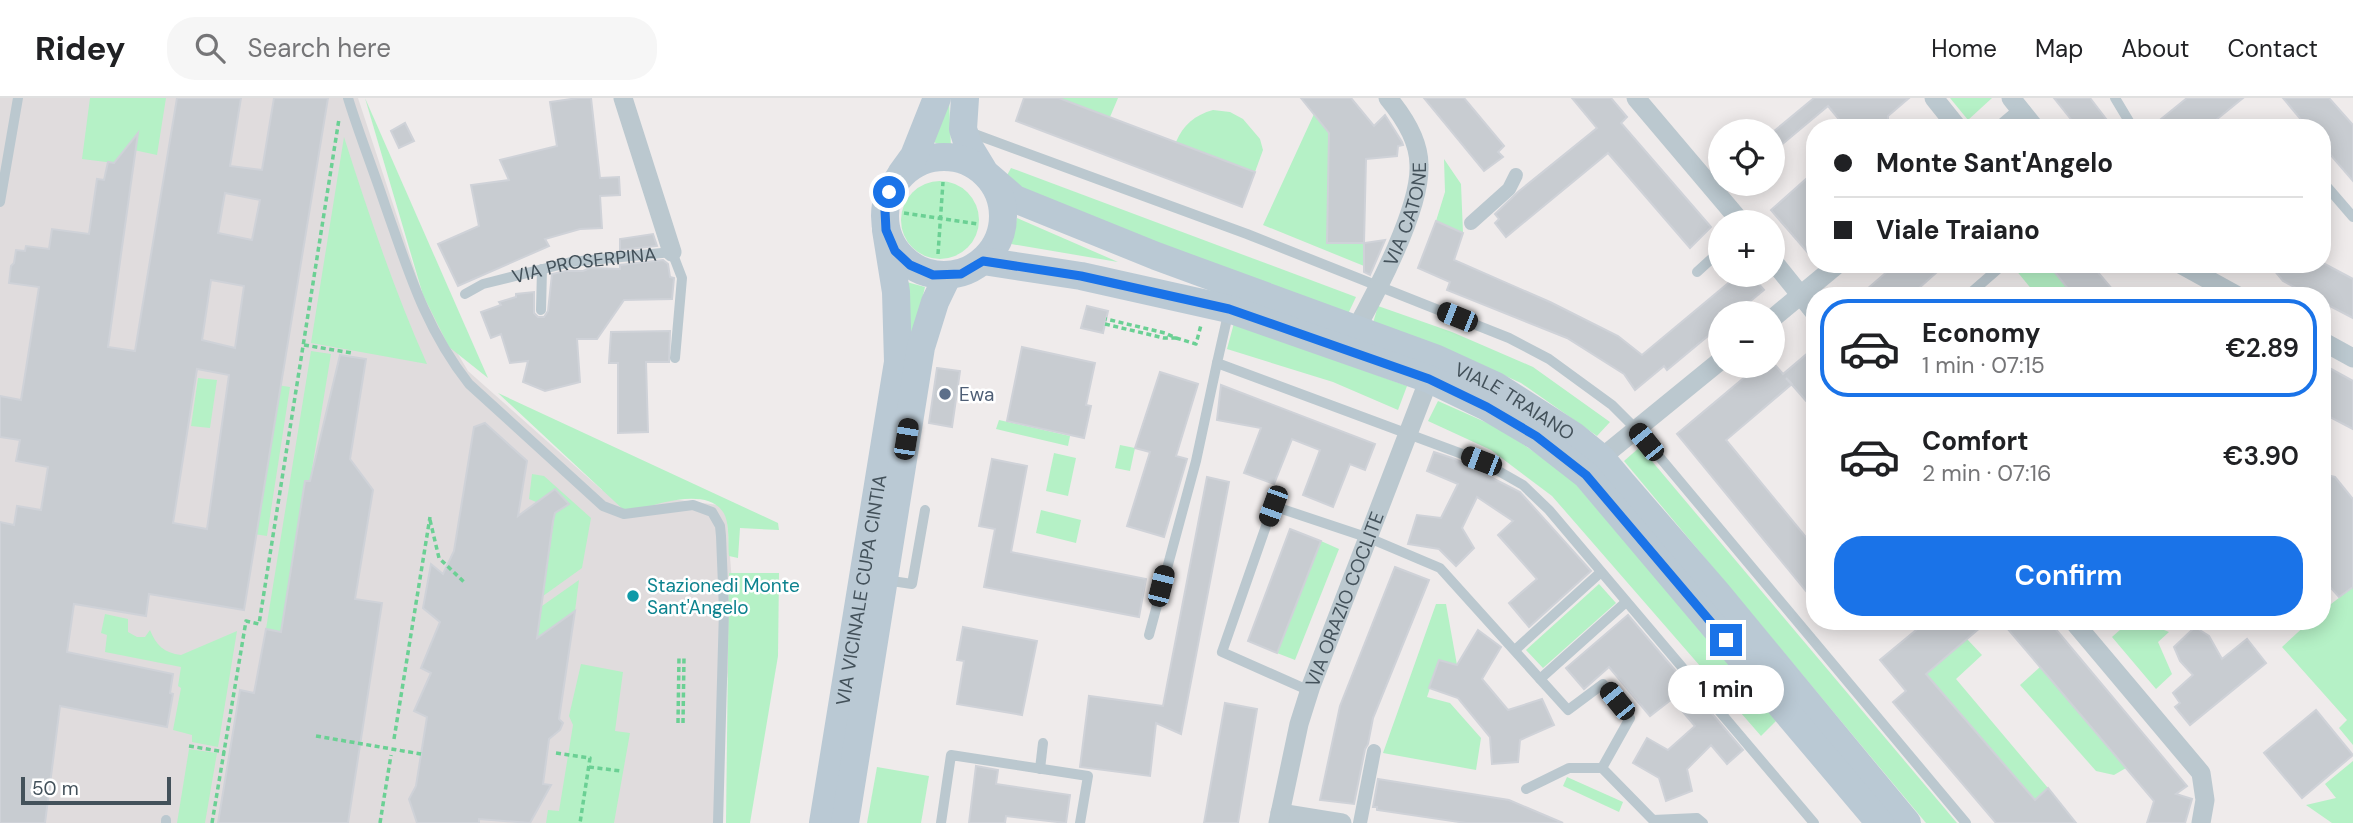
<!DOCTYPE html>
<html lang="en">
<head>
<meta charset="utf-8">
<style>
	body { margin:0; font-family:"DM Sans",sans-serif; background:#f6f6f6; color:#202124; height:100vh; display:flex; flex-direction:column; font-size:26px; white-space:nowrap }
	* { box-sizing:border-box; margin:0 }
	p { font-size:23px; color:#757577 }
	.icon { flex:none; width:38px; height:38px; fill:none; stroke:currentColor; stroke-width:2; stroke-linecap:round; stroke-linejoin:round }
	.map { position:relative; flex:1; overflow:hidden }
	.side { position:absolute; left:1806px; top:189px; width:525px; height:343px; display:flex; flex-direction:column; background:#fff; border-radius:28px; box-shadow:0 4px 18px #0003 }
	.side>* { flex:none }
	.guide { position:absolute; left:1806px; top:21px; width:525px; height:154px; border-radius:28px; box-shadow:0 4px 18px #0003; display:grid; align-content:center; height:154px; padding:0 28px; background:#fff }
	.tools { position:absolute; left:1708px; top:21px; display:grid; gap:14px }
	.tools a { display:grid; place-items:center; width:77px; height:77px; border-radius:50%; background:#fff; box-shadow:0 4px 18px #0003; font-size:35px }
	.scale { position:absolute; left:21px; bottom:18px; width:150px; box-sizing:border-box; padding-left:7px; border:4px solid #43515a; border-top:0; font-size:19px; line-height:24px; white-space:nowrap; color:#43515a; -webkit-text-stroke:5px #fff; paint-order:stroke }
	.end { position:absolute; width:32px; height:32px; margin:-16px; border:9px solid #1a73e8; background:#fff; box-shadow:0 0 0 4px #fff }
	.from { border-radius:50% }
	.bubble { position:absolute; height:49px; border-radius:24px; background:#fff; box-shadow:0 4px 18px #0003; font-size:23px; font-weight:600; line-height:49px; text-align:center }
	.car { position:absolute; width:21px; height:42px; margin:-21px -10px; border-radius:9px; box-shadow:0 0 5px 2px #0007; background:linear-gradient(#222 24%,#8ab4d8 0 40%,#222 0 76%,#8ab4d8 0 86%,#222 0) }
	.guide b { display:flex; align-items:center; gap:24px; height:66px; font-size:26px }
	.guide b+b { border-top:2px solid #e0e0e0 }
	.guide i { width:18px; height:18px; background:#202124 }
	ul { padding:12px 0 0; list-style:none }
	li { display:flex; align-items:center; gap:21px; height:98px; margin:0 14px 10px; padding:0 14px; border:4px solid transparent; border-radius:28px }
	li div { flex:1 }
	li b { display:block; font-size:26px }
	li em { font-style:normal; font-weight:600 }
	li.current { border-color:#1a73e8 }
	li>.icon { width:63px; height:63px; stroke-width:1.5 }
	.primary-button { display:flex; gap:14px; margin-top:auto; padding:14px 28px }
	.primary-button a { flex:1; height:80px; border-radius:28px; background:#1a73e8; color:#fff; font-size:28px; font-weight:600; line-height:80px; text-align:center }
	header { display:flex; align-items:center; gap:42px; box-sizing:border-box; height:98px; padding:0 35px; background:#fff; border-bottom:2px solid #e0e0e0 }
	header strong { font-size:33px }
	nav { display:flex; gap:38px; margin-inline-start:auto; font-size:24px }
	.search { width:490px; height:63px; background:#f6f6f6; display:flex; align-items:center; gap:18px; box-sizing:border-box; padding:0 24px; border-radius:28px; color:#757577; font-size:26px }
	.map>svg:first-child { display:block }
</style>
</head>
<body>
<header>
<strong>Ridey</strong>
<div class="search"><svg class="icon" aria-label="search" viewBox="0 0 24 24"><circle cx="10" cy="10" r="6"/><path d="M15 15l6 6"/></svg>Search here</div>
<nav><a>Home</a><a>Map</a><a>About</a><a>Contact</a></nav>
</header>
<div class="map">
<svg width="2353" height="725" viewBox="0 0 2353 725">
	<rect width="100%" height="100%" fill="#efebeb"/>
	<polygon fill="#e0dcdd" points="0,0 358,0 423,197 468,273 602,392 726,408 735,522 715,674 716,725 0,725"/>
	<g fill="#b5f1c6">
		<polygon points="90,0 166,0 157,57 129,51 114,65 82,61"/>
		<polygon points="365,0 488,280 449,249 423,197"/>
		<polygon points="1059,0 1118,0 1110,19"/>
		<polygon points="1950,0 1992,0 1968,22"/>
		<polygon points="949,1 951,50 930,43"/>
		<path d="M 1213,12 L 1230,14 L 1243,21 L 1260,41 L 1263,52 L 1255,74 L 1176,44 C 1183,27 1195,17 1213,12 Z"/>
		<polygon points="1314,16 1329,35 1328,145 1364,145 1364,168 1263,127"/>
		<path d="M 344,39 C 369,117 394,192 427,266 L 311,245 Z"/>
		<polygon points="1444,61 1461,86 1463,135 1436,123 1445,94"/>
		<polygon points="1011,70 1356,199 1348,216 1082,119 1005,81"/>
		<circle cx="940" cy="122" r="39"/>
		<polygon points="1017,120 1118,164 1011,146"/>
		<polygon points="2011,166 2048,166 2074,198 2037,198"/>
		<polygon points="903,183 925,189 906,268"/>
		<polygon points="1378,208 1452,234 1533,269 1610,324 1597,338 1521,285 1444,250 1373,225"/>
		<polygon points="1234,225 1407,288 1398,312 1333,284 1227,251"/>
		<polygon points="311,253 331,256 310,383 305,383 281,534 266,531"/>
		<polygon points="198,280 217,282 210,330 191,328"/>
		<polygon points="277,287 290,289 267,438 254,436"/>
		<path d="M 498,295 L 778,425 L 779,432 L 740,430 L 738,460 L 729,458 C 728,447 730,424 723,414 C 706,388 651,407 628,416 Z"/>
		<polygon points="1438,303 1501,331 1569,378 1777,622 1761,638 1552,398 1491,352 1428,323"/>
		<polygon points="999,322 1070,338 1068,348 996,331"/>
		<polygon points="1120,347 1135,350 1130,373 1115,370"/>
		<polygon points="1640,349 1957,725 1926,725 1624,363"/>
		<polygon points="1054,355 1076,360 1068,398 1046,393"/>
		<polygon points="532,376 544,378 591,420 582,470 543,498 555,415 534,420 536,404 529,401"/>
		<polygon points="1041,412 1081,422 1076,445 1036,435"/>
		<polygon points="1321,443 1339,451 1295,562 1277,555"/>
		<polygon points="729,475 779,475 778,558 750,725 726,725"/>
		<polygon points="579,482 575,513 537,540 542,508"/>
		<polygon points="1599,486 1616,505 1543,570 1526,552"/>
		<polygon points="2353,489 2353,647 2339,630 2347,622 2282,549 2310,523 2322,523 2322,513"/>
		<polygon points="1436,506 1446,506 1457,567 1439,563 1427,599 1450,605 1481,640 1476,672 1383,655"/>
		<path d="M 105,516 L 128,521 L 128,534 L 137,539 L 145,539 L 150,532 C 156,547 164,555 181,557 L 237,533 L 218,649 L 192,644 L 192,637 L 173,632 L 181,590 L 178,588 L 181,569 L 105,554 L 107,537 L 101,535 Z"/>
		<polygon points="2130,523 2142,523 2169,534 2158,544 2172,576 2156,591 2112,539"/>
		<polygon points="1967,541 1982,557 1956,581 2048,690 2035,702 1926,576"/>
		<polygon points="581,566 623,574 615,633 630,635 614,725 546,725 548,712 559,713 573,627 569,618"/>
		<polygon points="2040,569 2126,670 2114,677 2096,673 2020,587"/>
		<polygon points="189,651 217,655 205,725 177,725"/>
		<polygon points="2353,663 2353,725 2332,725 2306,707 2336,700 2325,686"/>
		<polygon points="877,669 929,678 921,725 867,725"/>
		<polygon points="1567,679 1623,704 1619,714 1563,688"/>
	</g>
	<g fill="#c8ccd1" stroke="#cfd2d8" stroke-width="2" fill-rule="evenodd">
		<path d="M 177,0 L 241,0 L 230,68 L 262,72 L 274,0 L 328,0 L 244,512 L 149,496 L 146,518 L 74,506 L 67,554 L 173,576 L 170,595 L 173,596 L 167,629 L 60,608 L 45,725 L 0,725 L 0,424 L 14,427 L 17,408 L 41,412 L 48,369 L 16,363 L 20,342 L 0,339 L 0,298 L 21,302 L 39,189 L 9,185 L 11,168 L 14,165 L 16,152 L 25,153 L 26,148 L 49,151 L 52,131 L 89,136 L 97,81 L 104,82 L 108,64 L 114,65 L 138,35 L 108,249 L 135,253 ZM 225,95 L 260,102 L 252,142 L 218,135 ZM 211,182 L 244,188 L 235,250 L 202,242 ZM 197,271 L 229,277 L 207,431 L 173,425 Z"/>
		<polygon points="578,0 591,0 600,80 619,79 620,97 600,98 602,130 580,131 545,141 549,148 458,188 438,146 479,128 471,87 509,82 500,62 557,48 550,4"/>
		<polygon points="1024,0 1059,0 1255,74 1242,109 1016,23"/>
		<polygon points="1301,0 1351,0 1374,28 1385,17 1402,44 1403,47 1398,48 1397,58 1366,61 1364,145 1327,145 1329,35"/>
		<polygon points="1424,0 1464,0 1504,48 1498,54 1503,59 1484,73"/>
		<polygon points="1572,0 1611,0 1627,19 1621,25 1711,129 1690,150 1608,55 1506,139 1495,125 1499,121 1495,116 1518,94 1597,30"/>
		<polygon points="1814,0 1909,0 1888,18 1888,30 1846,30 1828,8 1773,54 1773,34"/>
		<polygon points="2054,0 2090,0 2113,30 2078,30"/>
		<polygon points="2187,0 2243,0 2206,30 2150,30"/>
		<polygon points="2283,0 2329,0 2353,27 2353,83 2322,47 2322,30 2308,30"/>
		<polygon points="405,25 414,43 399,50 391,33"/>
		<polygon points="1815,73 1815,163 1771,112"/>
		<polygon points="1436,123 1463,135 1454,162 1550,204 1618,238 1642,257 1738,177 1751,177 1764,192 1736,215 1720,215 1720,228 1667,272 1664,268 1635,292 1624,276 1567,240 1447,192 1450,184 1418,170"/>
		<polygon points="653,136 657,148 620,152 620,141"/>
		<polygon points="1385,142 1370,177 1364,174 1364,145"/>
		<polygon points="663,162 668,166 670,179 674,180 672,201 624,202 597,241 577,241 580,284 545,293 523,284 528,263 510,265 501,236 491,240 481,214 501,207 499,204 516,199 516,196 534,194 534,215 538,219 544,219 548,213 552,176 566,173 583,173 590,170 620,171 620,167"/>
		<polygon points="1896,166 1946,166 1910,198 1859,198"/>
		<polygon points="2048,166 2091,166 2118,198 2074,198"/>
		<polygon points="2269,166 2325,166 2353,181 2353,220 2322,204 2322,198 2311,198 2283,183"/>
		<polygon points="1087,208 1108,213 1103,235 1081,230"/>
		<polygon points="670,233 669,264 646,264 648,334 618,335 618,265 609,265 611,234"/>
		<polygon points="1022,249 1095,265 1086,307 1091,308 1084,340 1007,323"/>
		<polygon points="1815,249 1815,313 1786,280 1792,286 1726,342 1815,450 1815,504 1677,336 1758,268 1776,268 1783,276"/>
		<polygon points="340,257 366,261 350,361 373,392 355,501 382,505 348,725 218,725 240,592 254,595 266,531 281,534 305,383 310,383"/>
		<polygon points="2322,266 2353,283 2353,331 2322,315"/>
		<polygon points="937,270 960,273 952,329 929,325"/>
		<polygon points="1160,274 1198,286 1176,358 1187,361 1164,439 1127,428 1150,354 1135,350"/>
		<polygon points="1221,287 1375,346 1365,372 1350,366 1333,409 1303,397 1320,352 1292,341 1274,386 1244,375 1261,330 1217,322"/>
		<polygon points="485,325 527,363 518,418 555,391 569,406 555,415 553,423 537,540 575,513 559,621 563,625 560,632 549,641 543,686 551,687 530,725 479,721 479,725 417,725 409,701 416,688 427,619 414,613 431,575 421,570 440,524 423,510 431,466 443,476 454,453 474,329"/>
		<polygon points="1434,354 1455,361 1520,394 1591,473 1529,529 1509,505 1537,481 1498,437 1513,423 1477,399 1462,430 1474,450 1456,468 1439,451 1408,446 1417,417 1441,420 1458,386 1427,373"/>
		<polygon points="992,361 1027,368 1011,454 1146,481 1139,519 984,489 995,431 979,428"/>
		<polygon points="2322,376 2335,379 2353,401 2353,489 2339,499 2322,480"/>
		<polygon points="1207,379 1229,384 1181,636 1156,625 1150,678 1080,669 1089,598 1163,608"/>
		<polygon points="1290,431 1321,443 1277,555 1248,543"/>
		<polygon points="1395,469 1429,482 1373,620 1368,646 1365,651 1354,706 1320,702 1340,608"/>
		<polygon points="1628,517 1743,652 1727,666 1711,647 1687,671 1692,693 1666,703 1659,680 1633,665 1647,640 1668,652 1695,628 1672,601 1650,618 1609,569 1584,591 1566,570"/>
		<polygon points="1927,523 1988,523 1926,576 2035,702 2048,690 2076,725 1996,725 1893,604 1906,593 1880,562"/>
		<polygon points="2001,523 2049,523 2187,688 2176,696 2192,701 2185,725 2147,725 2154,703"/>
		<polygon points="963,529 1037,543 1022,617 957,606 964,563 957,562"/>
		<polygon points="2195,529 2209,538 2222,561 2247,541 2266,565 2190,627 2175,609 2180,605 2173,595 2193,577 2180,563 2174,549"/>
		<polygon points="1478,532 1501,549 1482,581 1508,612 1542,601 1554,627 1520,642 1518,664 1492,666 1490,639 1458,600 1429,590 1439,562 1457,567"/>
		<polygon points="1225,605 1257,611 1238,725 1204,725"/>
		<polygon points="2316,612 2353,657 2302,700 2264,655"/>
		<polygon points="976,668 998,672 996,686 1070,697 1066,725 1006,718 1005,725 969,725"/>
		<polygon points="1378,681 1509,702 1563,725 1466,725 1377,712 1377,709 1373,709"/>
	</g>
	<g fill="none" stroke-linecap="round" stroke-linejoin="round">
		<g stroke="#6bd094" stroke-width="3.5" stroke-dasharray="5 3.5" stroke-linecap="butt">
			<polyline points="904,115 978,126"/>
			<polyline points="938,156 943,84"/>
			<polyline points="1105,226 1164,240 1176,240 1165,235 1106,221"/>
			<polyline points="1176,240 1196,246 1201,227"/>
			<polyline points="304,247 352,255"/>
			<polyline points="430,422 439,460 464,484"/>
			<polyline points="678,625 679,559"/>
			<polyline points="683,625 684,559"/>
			<polyline points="316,638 421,656"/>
			<polyline points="394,641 430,419"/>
			<polyline points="189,648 225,654"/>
			<polyline points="556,655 590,660 580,725"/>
			<polyline points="589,669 621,673"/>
			<polyline points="212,725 246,523 259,526 339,21"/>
			<polyline points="380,725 391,657"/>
		</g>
		<g stroke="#bbc8cf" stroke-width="10">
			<path d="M 348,0 C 359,36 373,71 385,107 C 408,172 425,230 469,286 L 603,408 L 624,416 L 693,407 L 712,414 L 720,428 L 721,438 L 724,512 L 718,725"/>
			<polyline points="2115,0 2133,30"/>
			<polyline points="969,34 1247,136 1509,240 1549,261 1612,307 1636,331 1966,725"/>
			<polyline points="2322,83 2353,119"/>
			<polyline points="0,104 18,0"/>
			<polyline points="1697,174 1720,153"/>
			<path id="s1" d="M 465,196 L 483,186 L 571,164 L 672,154 L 682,180 L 675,260"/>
			<polyline points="1967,198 1998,171 1998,166"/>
			<polyline points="541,212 542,171"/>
			<polyline points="1229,212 1217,265 1481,363 1523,387 1549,412 1814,725"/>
			<polyline points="885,482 912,486 925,412"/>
			<polyline points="1149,537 1196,363 1217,265"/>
			<polyline points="1515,552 1601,474"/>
			<polyline points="1540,581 1626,504"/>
			<polyline points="1310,593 1222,554 1273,408 1369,440 1440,470 1568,612 1603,586 1630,620 1602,670 1653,722 1697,720 1703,725"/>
			<polyline points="1040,671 1043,645"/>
			<polyline points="1526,691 1569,670 1602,670"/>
			<polyline points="166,725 166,722"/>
			<polyline points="941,725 951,657 1088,678 1080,725"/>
		</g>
		<g stroke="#bbc8cf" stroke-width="14">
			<polyline points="1471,125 1509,91 1516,77"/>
			<polyline points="1360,725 1374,653"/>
		</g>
		<g stroke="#bbc8cf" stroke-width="19">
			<polyline points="623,0 672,154"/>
			<polyline points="1636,0 1741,124"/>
			<polyline points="1934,0 1958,30"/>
			<polyline points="2011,0 2035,30"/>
			<polyline points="2003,30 2022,14"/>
			<polyline points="1773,163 1815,215"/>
			<polyline points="2180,166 2238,198"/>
			<polyline points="1773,220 1838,166"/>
			<path id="s2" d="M 1356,231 C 1377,193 1421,109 1419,67 C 1419,42 1403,18 1388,0"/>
			<polyline points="2322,243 2353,260"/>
			<polyline points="1601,360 1720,263"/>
			<polyline points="2073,523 2201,675 2205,702 2201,725"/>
			<polyline points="1280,715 1342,725"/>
			<path id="s3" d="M 1278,725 L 1299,626 L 1311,588 L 1429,281"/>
		</g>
		<g stroke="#bac9d4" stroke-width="28">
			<path id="s4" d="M 965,0 L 963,31 L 968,47 L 985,75 L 1015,101 L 1156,158 L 1437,261 L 1496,288 L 1574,338 L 1601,360 L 1622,385 L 1717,495 L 1907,725"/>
			<circle cx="944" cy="118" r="59"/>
			<polyline points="901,76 914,58 937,0"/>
			<polyline points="983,163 1081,178 1229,211 1429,281 1487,309 1536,338 1586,377 1880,725"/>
			<path id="s5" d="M 823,725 L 898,264 L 896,194 L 886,132"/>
			<polyline points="845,725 921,249 935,204 948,177"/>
		</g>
	</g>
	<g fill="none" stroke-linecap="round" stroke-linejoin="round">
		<polyline stroke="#1a73e8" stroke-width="9" points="889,94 885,113 886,132 895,153 910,167 933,177 961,176 983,163 1081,178 1229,211 1429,281 1487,309 1536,338 1586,377 1726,542"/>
	</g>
	<circle fill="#5c6f8a" stroke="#fff" stroke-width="2.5" cx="945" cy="296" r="7"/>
	<circle fill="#0f9aa8" stroke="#fff" stroke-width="2.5" cx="633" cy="498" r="7"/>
	<g text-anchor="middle" stroke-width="5" stroke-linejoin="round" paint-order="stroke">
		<g font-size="19" fill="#43515a" stroke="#fff">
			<text dy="7" stroke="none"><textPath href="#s2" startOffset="126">VIA CATONE</textPath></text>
			<text dy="7" stroke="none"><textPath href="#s1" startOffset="124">VIA PROSERPINA</textPath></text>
			<text dy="7" stroke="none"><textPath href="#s4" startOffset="660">VIALE TRAIANO</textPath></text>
			<text dy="7" stroke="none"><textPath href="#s5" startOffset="236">VIA VICINALE CUPA CINTIA</textPath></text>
			<text dy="7" stroke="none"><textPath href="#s3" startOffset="234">VIA ORAZIO COCLITE</textPath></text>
		</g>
		<g font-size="19" fill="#4e5e75" stroke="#fff" text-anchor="start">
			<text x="959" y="303">Ewa</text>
		</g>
		<g font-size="19" fill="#0d838f" stroke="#fff" text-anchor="start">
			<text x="647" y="494">Stazionedi Monte<tspan x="647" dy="22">Sant'Angelo</tspan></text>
		</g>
	</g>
</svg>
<div class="tools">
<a><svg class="icon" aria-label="locate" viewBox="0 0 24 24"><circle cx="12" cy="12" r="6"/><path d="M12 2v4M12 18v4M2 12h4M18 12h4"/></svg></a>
<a>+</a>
<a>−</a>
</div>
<div class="scale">50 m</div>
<i class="end from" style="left:889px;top:94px"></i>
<i class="end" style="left:1726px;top:542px"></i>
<div class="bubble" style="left:1668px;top:567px;width:116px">1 min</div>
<i class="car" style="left:1457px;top:219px;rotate:292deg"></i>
<i class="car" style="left:906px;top:341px;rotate:9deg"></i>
<i class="car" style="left:1646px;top:344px;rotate:321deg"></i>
<i class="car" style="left:1481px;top:363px;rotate:291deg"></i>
<i class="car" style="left:1273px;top:408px;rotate:200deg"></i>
<i class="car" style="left:1161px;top:488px;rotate:14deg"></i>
<i class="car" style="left:1617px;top:603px;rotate:321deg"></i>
<div class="guide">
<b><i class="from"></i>Monte Sant'Angelo</b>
<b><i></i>Viale Traiano</b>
</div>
<section class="side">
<ul>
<li class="current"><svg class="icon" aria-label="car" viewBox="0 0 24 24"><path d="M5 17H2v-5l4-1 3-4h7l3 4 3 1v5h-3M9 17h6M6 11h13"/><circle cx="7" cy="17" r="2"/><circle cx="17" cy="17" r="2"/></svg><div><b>Economy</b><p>1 min · 07:15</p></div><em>€2.89</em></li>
<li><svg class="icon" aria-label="car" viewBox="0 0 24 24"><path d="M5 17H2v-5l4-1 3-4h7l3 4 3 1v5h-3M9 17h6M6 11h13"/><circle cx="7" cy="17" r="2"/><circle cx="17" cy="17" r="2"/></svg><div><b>Comfort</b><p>2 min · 07:16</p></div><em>€3.90</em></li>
</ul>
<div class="primary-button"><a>Confirm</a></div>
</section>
</div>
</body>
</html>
